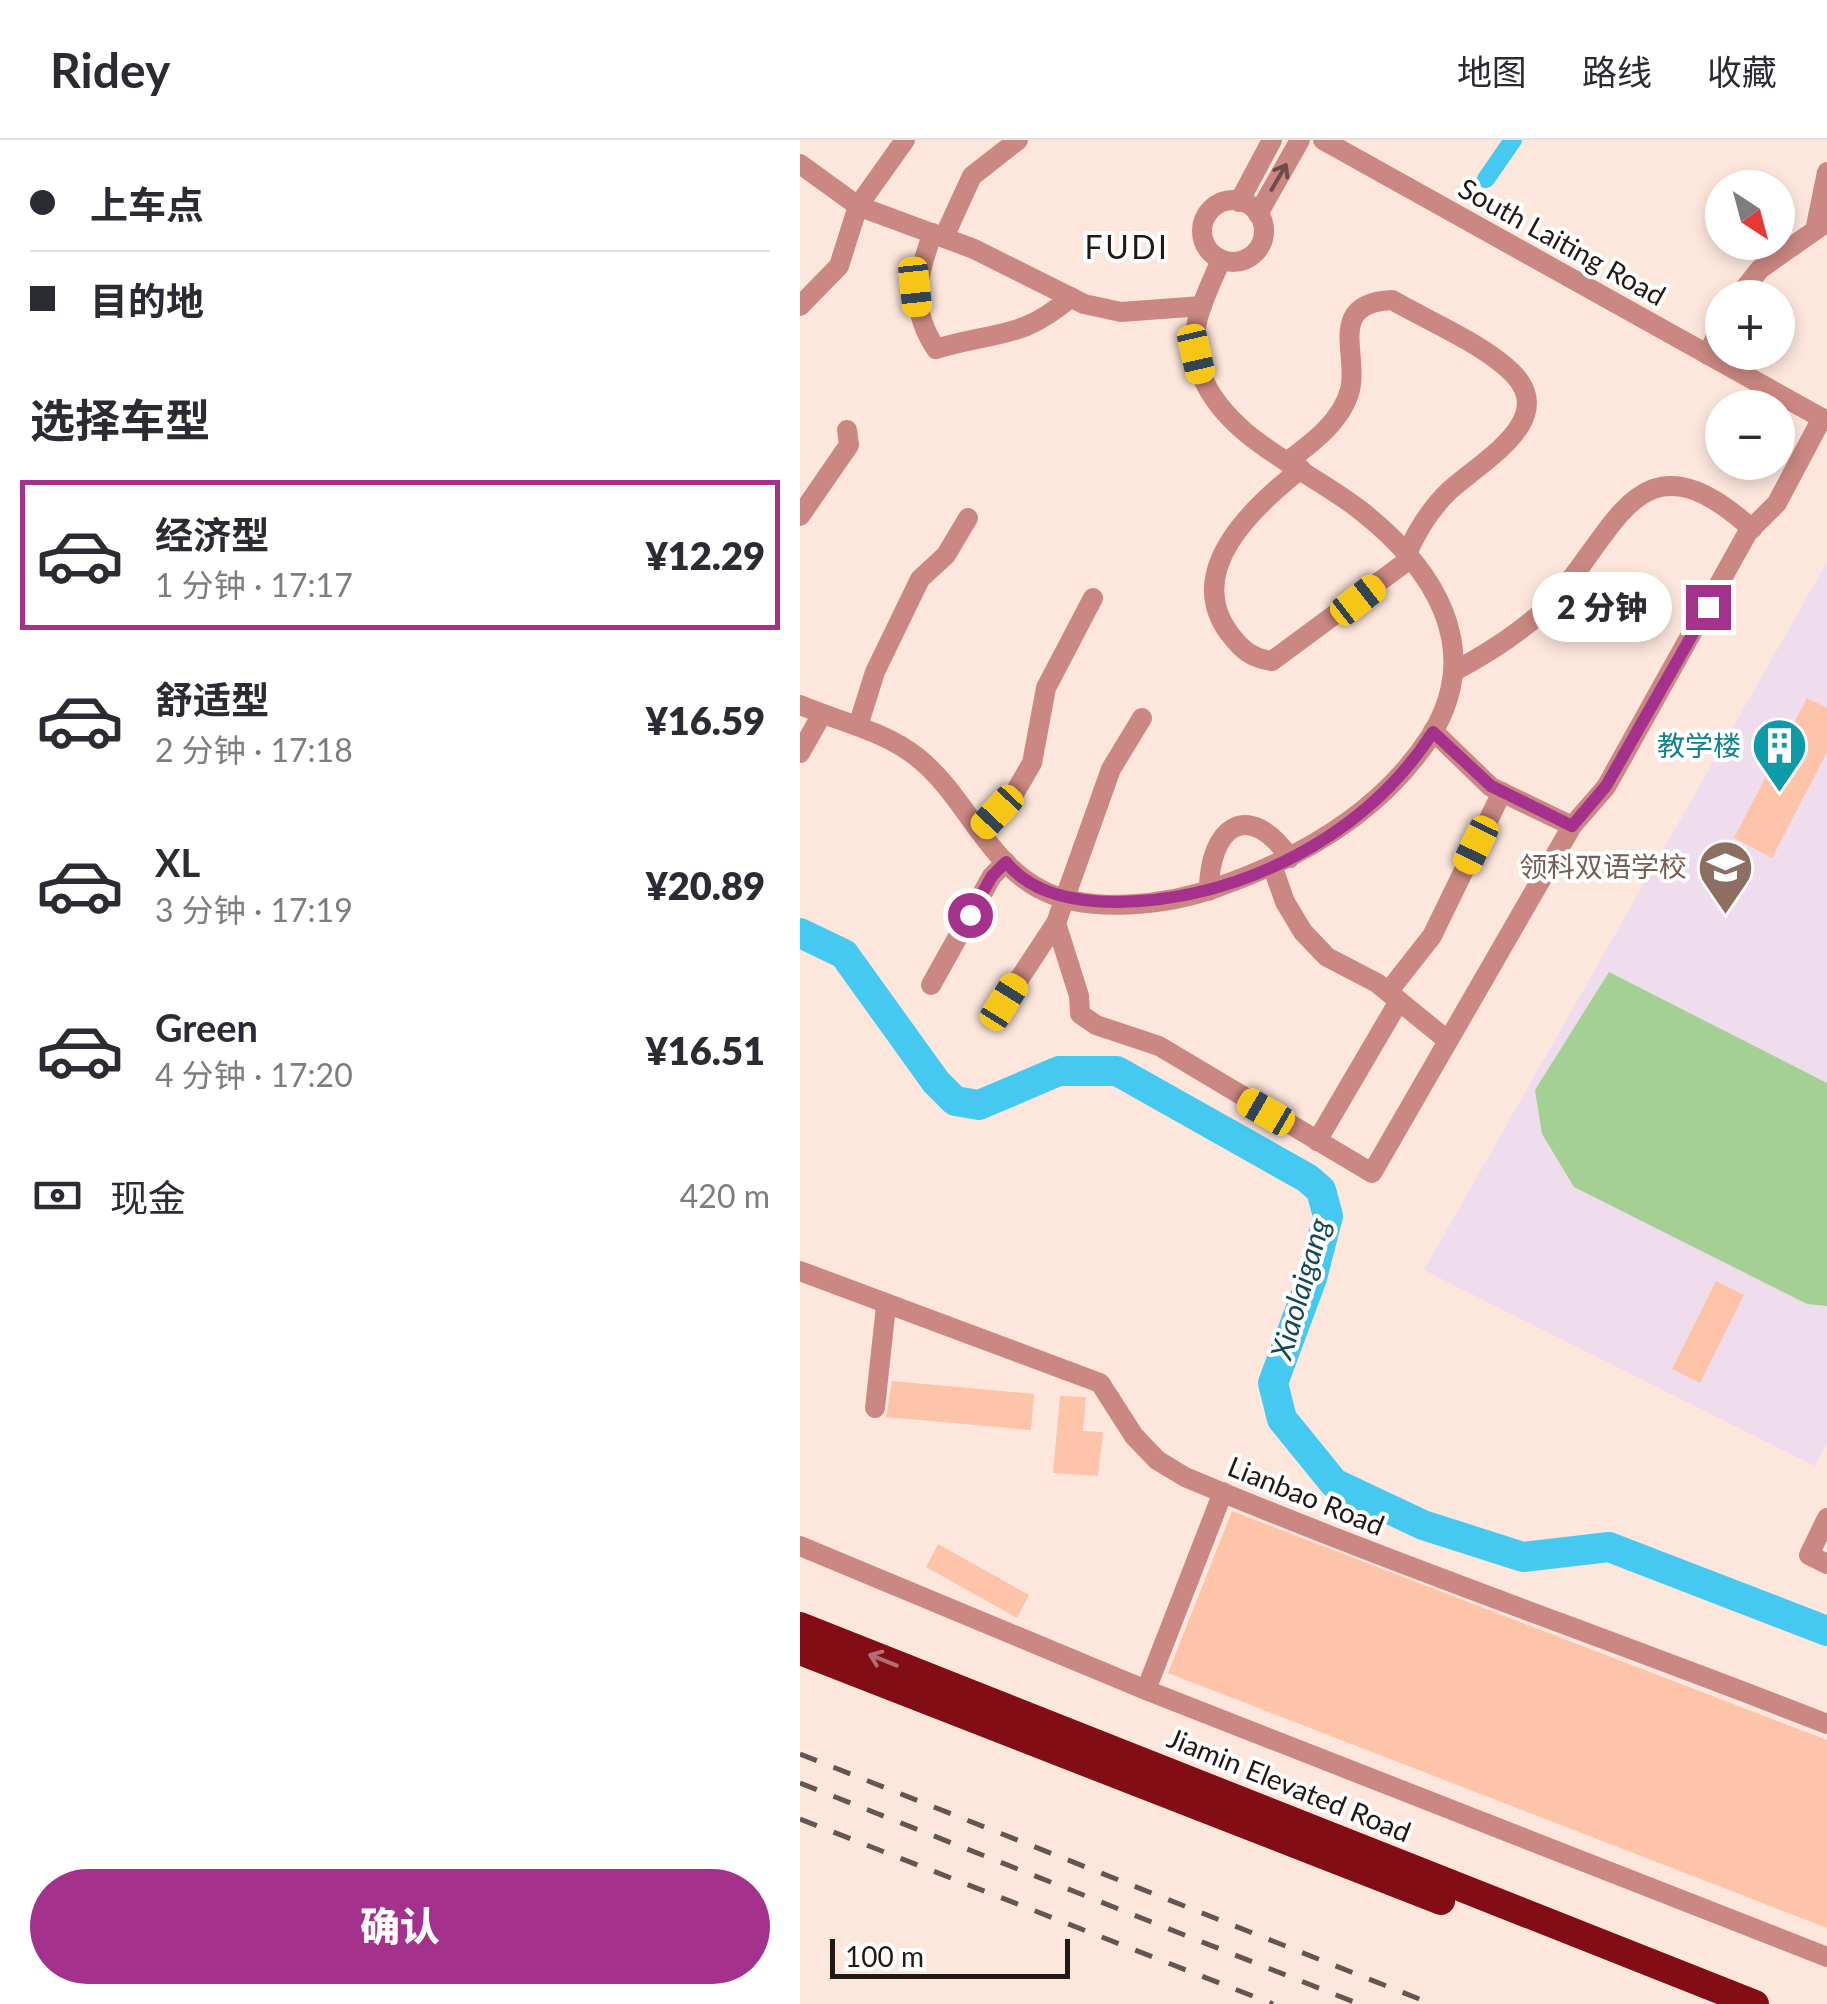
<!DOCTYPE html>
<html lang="zh">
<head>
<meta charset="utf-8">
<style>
	body { margin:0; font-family:Lato,"Noto Sans SC",sans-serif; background:#f2f2f3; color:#2b2b33; height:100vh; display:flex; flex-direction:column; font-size:38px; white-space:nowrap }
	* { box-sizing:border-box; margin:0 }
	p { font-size:32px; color:#7c7c81 }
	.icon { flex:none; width:55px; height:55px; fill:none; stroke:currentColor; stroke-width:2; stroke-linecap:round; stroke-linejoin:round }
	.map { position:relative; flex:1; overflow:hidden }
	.side { display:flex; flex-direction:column; background:#fff; width:800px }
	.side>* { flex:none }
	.banner { display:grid; align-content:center; height:220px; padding:0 30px; background:#fff }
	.needle { width:65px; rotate:144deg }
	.buttons { position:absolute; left:905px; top:30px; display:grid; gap:20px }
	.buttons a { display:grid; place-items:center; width:90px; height:90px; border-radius:50%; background:#fff; box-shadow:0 5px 15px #0003; font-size:50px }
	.scale { position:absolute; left:30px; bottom:25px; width:240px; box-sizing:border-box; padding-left:10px; border:5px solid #221915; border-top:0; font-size:28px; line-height:35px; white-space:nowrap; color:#221915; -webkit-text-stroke:8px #fff; paint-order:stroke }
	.end { position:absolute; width:45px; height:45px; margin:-22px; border:12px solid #a4328d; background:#fff; box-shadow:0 0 0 5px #fff }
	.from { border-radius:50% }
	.bubble { position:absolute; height:70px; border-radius:35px; background:#fff; box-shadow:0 5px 15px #0003; font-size:32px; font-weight:800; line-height:70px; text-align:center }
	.car { position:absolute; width:30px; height:60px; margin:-30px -15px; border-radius:12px; box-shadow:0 0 8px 2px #0007; background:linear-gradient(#f5c518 24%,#345 0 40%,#f5c518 0 76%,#345 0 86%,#f5c518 0) }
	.banner b { display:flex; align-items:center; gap:35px; height:95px; font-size:38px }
	.banner b+b { border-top:2px solid #e1e1e2 }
	.banner i { width:25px; height:25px; background:#2b2b33 }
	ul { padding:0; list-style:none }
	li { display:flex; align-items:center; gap:30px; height:150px; margin:0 20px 15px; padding:0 10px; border:5px solid transparent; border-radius:0px }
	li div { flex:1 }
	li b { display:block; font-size:38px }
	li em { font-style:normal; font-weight:800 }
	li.current { border-color:#a4328d }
	li>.icon { width:90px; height:90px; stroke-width:1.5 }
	h2 { padding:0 30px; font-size:45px; line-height:120px }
	.pay { display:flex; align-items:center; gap:25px; height:110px; padding:0 30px; font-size:38px }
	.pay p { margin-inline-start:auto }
	.action { display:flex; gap:20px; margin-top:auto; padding:20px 30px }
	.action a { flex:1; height:115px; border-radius:60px; background:#a4328d; color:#fff; font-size:40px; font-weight:800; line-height:115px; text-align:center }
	header { display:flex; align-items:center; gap:60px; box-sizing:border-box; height:140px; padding:0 50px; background:#fff; border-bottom:2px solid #e1e1e2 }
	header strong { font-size:48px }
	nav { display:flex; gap:55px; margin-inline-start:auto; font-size:35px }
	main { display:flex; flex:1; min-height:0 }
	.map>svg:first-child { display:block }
</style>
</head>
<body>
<header>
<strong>Ridey</strong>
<nav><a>地图</a><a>路线</a><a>收藏</a></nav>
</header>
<main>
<section class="side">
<div class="banner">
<b><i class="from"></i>上车点</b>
<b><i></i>目的地</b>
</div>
<h2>选择车型</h2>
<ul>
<li class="current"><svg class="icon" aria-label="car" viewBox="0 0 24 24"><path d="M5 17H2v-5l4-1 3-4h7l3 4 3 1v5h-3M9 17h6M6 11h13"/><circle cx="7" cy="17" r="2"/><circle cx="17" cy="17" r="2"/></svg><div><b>经济型</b><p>1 分钟 · 17:17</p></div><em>¥12.29</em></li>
<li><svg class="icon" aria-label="car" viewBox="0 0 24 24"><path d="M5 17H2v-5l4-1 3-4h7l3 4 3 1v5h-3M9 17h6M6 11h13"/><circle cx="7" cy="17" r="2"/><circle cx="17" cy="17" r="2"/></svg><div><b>舒适型</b><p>2 分钟 · 17:18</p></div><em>¥16.59</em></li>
<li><svg class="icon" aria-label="car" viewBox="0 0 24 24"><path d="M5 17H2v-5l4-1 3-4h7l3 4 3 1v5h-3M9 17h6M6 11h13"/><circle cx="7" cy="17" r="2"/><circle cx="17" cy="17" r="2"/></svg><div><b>XL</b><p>3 分钟 · 17:19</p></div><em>¥20.89</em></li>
<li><svg class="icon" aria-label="car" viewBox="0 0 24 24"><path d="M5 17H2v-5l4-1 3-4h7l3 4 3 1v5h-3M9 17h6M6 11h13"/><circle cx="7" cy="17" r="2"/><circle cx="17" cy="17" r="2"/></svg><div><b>Green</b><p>4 分钟 · 17:20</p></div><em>¥16.51</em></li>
</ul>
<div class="pay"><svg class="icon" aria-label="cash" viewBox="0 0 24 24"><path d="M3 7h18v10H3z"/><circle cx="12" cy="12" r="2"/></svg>现金<p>420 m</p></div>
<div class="action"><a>确认</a></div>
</section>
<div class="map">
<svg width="1027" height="1864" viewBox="0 0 1027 1864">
	<rect width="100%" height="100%" fill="#fde7dd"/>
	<polygon fill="#efdcec" points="1027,422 1027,1303 1015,1326 624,1130"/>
	<polygon fill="#a4d093" points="809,832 1027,943 1027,1166 1007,1164 774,1047 742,994 735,950"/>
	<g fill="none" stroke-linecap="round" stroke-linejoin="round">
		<polyline stroke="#45c9f1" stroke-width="18" points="686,39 713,0"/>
		<polyline stroke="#45c9f1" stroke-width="30" points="0,793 44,814 136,942 155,961 179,965 259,931 317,931 507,1038 521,1050 528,1076 512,1138 473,1243 482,1279 534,1343 623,1385 723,1417 809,1407 1027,1491"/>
	</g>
	<g fill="#fdc4a9">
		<polygon points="1007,558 1027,568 1027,612 972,718 934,698"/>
		<polygon points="916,1141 944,1155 900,1243 872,1229"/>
		<polygon points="92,1241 234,1254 231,1290 86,1277"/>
		<polygon points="260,1256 286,1257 283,1291 303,1292 298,1336 253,1333"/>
		<polygon points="432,1371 1027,1600 1027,1788 368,1533"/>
		<polygon points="138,1404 229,1455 217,1478 126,1427"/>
	</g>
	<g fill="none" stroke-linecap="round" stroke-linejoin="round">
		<g stroke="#cb8882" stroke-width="20">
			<polyline points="523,0 1027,281"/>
			<polyline points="0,24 58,66 174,109 284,164 321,172 402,166"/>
			<circle cx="433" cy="91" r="31"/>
			<polyline points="439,62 472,0"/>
			<polyline points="458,74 500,0"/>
			<polyline points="1016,86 1027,32"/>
			<path d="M 133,93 C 116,137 109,168 136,209 C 195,191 222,200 271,157"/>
			<polyline points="144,97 172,36 218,0"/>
			<polyline points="937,158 960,129 1027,82"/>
			<polyline points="0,166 39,126 58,66 105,0"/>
			<polyline points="908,215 922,182"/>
			<path d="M 488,321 C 512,303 542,281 550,250 C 559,214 526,163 592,160 C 629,181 674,200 706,227 C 766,277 681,321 649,351 C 630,369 617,391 606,415"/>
			<path d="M 501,329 C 454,366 383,430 429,493 C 442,510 451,518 472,521 L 610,419"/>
			<polyline points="0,376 49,305 47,290"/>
			<path d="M 653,532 C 685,515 717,495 743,471 C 817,399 834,282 952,389"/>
			<path d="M 0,565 C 40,582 82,590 117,617 C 164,654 187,722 240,749 C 288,775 369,765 418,747 C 501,718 581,672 630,597 C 686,508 633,427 560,370 C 508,329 427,300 401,234 C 384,192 405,158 421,120"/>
			<polyline points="58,586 75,532 120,439 146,415 168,378"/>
			<polyline points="633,591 691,647 772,686"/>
			<polyline points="0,613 22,574"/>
			<polyline points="181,689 214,654 232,623 246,548 293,458"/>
			<polyline points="473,728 485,762 503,792 527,817 577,843 647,900"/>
			<path d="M 409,751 C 409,688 447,657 490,718"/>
			<polyline points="256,783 279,856 280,874 296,885 359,906 572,1033 772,686 806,647 948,392 977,363 1022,278"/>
			<polyline points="131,845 192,736 206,722"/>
			<polyline points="588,852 632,796 702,652"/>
			<polyline points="204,862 256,783 311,629 342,578"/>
			<polyline points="517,1001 599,861"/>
			<path d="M 0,1131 L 300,1243 L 334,1296 L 357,1320 L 385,1337 C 597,1426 813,1500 1027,1584"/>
			<polyline points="75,1268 86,1166"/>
			<polyline points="1027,1378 1009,1415 1027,1424"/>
			<polyline points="0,1406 346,1550 1027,1817"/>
			<polyline points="346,1550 423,1352"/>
		</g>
		<g stroke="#820d15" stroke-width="28">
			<polyline points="0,1486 955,1864"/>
			<polyline points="0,1511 641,1761"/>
		</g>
		<g stroke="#635650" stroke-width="5" stroke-dasharray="18 18" stroke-linecap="butt">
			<polyline points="0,1614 632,1864"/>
			<polyline points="0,1643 559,1864"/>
			<polyline points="0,1679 473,1864"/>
		</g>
	</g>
	<defs><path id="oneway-shaft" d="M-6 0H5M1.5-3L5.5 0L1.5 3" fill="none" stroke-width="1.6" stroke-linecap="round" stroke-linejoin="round" transform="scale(2.5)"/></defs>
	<use stroke="#6e4b46" href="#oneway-shaft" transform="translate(479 37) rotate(-60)"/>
	<use stroke="#b46e73" href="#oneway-shaft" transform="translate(83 1520) rotate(-158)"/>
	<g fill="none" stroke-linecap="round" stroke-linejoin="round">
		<path stroke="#a4328d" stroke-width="12" d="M 170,775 L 192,736 L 206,722 C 232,755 276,762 316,762 C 440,761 566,696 633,592 L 691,646 L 772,686 L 806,646 L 908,467"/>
	</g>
	<defs>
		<symbol id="building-pin" viewBox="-11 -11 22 30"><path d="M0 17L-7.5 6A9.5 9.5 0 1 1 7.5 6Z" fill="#0f9aa8" stroke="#fff"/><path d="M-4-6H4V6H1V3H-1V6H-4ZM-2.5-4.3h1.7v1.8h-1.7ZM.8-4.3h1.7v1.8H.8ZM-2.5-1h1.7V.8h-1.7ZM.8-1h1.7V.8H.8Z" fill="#fff"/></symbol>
		<symbol id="school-pin" viewBox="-11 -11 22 30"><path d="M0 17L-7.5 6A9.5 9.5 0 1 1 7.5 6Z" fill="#8d6e63" stroke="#fff"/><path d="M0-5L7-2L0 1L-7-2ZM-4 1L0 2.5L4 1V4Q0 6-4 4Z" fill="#fff"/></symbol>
	</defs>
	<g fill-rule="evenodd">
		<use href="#building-pin" x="948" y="574" width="63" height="86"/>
		<use href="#school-pin" x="894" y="696" width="63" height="86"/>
	</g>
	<g text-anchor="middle" stroke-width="8" stroke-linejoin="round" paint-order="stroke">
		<g font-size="28" fill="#221915" stroke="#fff">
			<text transform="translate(762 102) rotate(29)" y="10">South Laiting Road</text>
			<text transform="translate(506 1356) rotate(22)" y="10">Lianbao Road</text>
			<text transform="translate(489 1645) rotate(22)" y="10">Jiamin Elevated Road</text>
		</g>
		<g font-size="28" fill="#0d838f" stroke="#fff" text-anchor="end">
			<text x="941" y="616">教学楼</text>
		</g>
		<g font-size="28" fill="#785e54" stroke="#fff" text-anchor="end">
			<text x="887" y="737">领科双语学校</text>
		</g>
		<g font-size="30" font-style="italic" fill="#124a5a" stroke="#fff">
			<text transform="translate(501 1149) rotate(-74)" y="10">Xiaolaigang</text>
		</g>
		<g font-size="32" letter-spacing="2.5" fill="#221915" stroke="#fff">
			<text x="327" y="119">FUDI</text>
		</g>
	</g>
</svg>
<div class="buttons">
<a><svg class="needle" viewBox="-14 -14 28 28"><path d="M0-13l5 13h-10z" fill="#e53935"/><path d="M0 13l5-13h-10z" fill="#7c7c81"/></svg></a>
<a>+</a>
<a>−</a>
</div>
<div class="scale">100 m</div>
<i class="end from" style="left:170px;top:775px"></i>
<i class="end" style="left:908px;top:467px"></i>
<div class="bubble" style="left:732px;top:432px;width:140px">2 分钟</div>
<i class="car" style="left:115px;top:147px;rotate:174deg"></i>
<i class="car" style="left:396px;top:214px;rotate:167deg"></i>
<i class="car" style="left:558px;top:460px;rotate:52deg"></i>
<i class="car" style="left:197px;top:672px;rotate:223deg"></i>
<i class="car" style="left:676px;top:705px;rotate:206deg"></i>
<i class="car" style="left:204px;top:862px;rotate:32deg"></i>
<i class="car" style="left:466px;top:972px;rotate:300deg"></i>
</div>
</main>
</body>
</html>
